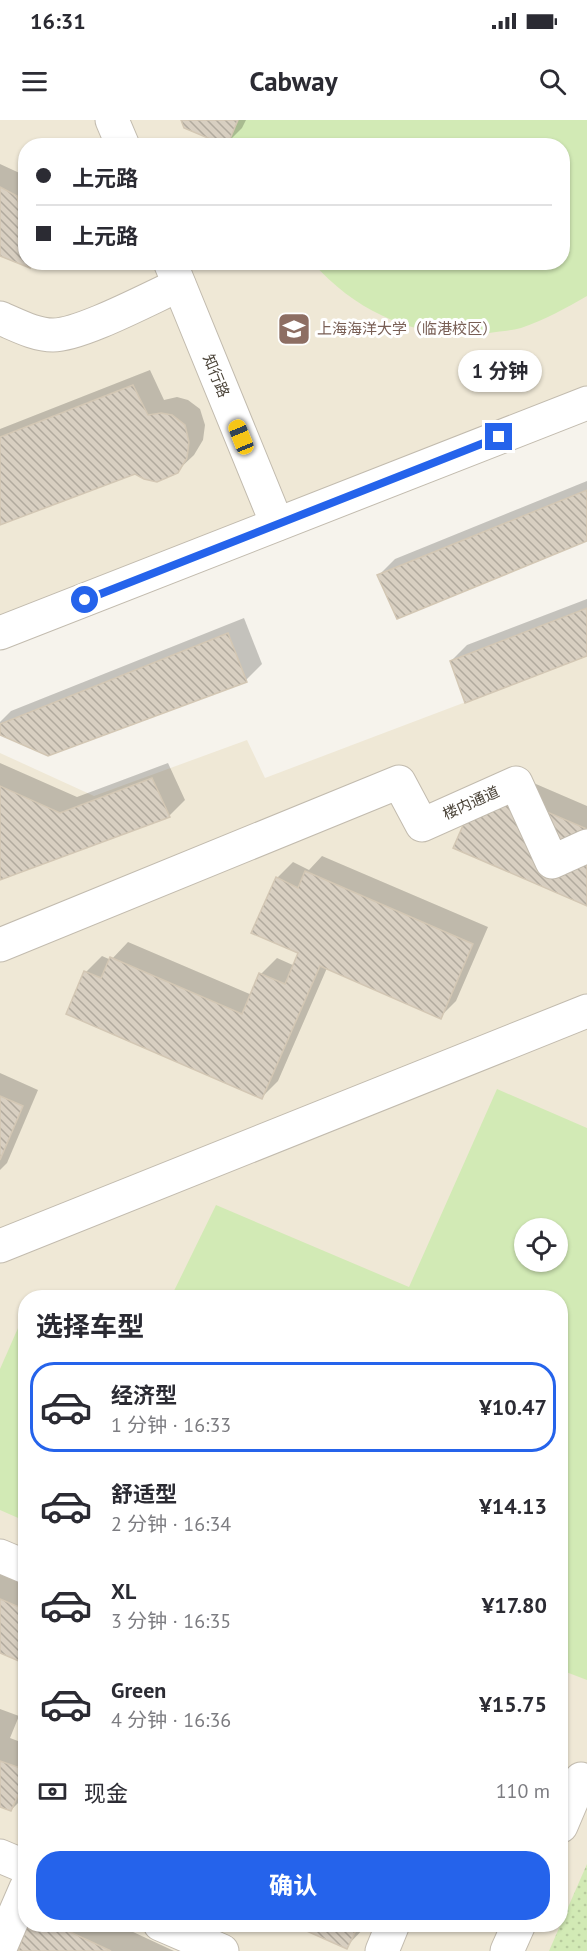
<!DOCTYPE html>
<html lang="zh">
<head>
<meta charset="utf-8">
<style>
	body { margin:0; font-family:"PT Sans","Noto Sans SC",sans-serif; background:#f7f7f7; color:#2b2b33; height:100vh; display:flex; flex-direction:column; font-size:22px; white-space:nowrap }
	* { box-sizing:border-box; margin:0 }
	p { font-size:20px; color:#7c7c81 }
	.icon { flex:none; width:33px; height:33px; fill:none; stroke:currentColor; stroke-width:2; stroke-linecap:round; stroke-linejoin:round }
	.map { position:relative; flex:1; overflow:hidden }
	.drawer { position:absolute; left:18px; top:1170px; width:550px; height:642px; display:flex; flex-direction:column; background:#fff; border-radius:24px; box-shadow:0 2px 4px #0004 }
	.drawer>* { flex:none }
	.hud { position:absolute; left:18px; top:18px; width:552px; height:132px; border-radius:24px; box-shadow:0 2px 4px #0004; display:grid; align-content:center; height:132px; padding:0 18px; background:#fff }
	.tools { position:absolute; left:514px; top:1098px; display:grid; gap:12px }
	.tools a { display:grid; place-items:center; width:54px; height:54px; border-radius:50%; background:#fff; box-shadow:0 2px 4px #0004; font-size:30px }
	.end { position:absolute; width:27px; height:27px; margin:-14px; border:8px solid #2563eb; background:#fff; box-shadow:0 0 0 3px #fff }
	.from { border-radius:50% }
	.bubble { position:absolute; height:42px; border-radius:21px; background:#fff; box-shadow:0 2px 4px #0004; font-size:20px; font-weight:700; line-height:42px; text-align:center }
	.car { position:absolute; width:18px; height:36px; margin:-18px -9px; border-radius:8px; box-shadow:0 0 4px 2px #0007; background:linear-gradient(#f5c518 24%,#345 0 40%,#f5c518 0 76%,#345 0 86%,#f5c518 0) }
	.hud b { display:flex; align-items:center; gap:21px; height:57px; font-size:22px }
	.hud b+b { border-top:2px solid #e1e1e2 }
	.hud i { width:15px; height:15px; background:#2b2b33 }
	ul { padding:0; list-style:none }
	li { display:flex; align-items:center; gap:18px; height:90px; margin:0 12px 9px; padding:0 6px; border:3px solid transparent; border-radius:24px }
	li div { flex:1 }
	li b { display:block; font-size:22px }
	li em { font-style:normal; font-weight:700 }
	li.active { border-color:#2563eb }
	li>.icon { width:54px; height:54px; stroke-width:1.5 }
	h2 { padding:0 18px; font-size:27px; line-height:72px }
	.pay { display:flex; align-items:center; gap:15px; height:66px; padding:0 18px; font-size:22px }
	.pay p { margin-inline-start:auto }
	.button { display:flex; gap:12px; margin-top:auto; padding:12px 18px }
	.button a { flex:1; height:69px; border-radius:24px; background:#2563eb; color:#fff; font-size:24px; font-weight:700; line-height:69px; text-align:center }
	.status { display:flex; justify-content:space-between; align-items:center; height:42px; padding:0 30px; background:#fff; direction:ltr }
	.status svg { height:16px; fill:currentColor }
	header { display:flex; justify-content:space-between; align-items:center; height:78px; padding:0 18px; background:#fff; font-size:27px; font-weight:700 }
	.map>svg:first-child { display:block }
</style>
</head>
<body>
<div class="status"><b>16:31</b><svg viewBox="0 0 49 12"><path d="M0 12V9h3v3zM5 12V6h3v6zM10 12V3h3v9zM15 12V0h3v12zM26 1h20v11H26zM47 4h2v5h-2z"/></svg></div>
<header><svg class="icon" aria-label="menu" viewBox="0 0 24 24"><path d="M4 6h16M4 12h16M4 18h16"/></svg>Cabway<svg class="icon" aria-label="search" viewBox="0 0 24 24"><circle cx="10" cy="10" r="6"/><path d="M15 15l6 6"/></svg></header>
<div class="map">
<svg width="587" height="1831" viewBox="0 0 587 1831">
	<defs>
		<pattern id="grass-dots" width="8" height="8" patternUnits="userSpaceOnUse" patternTransform="scale(1.5)"><rect width="8" height="8" fill="#d2eab5"/><path d="M2 2h.1M6 6h.1" fill="none" stroke="#b6ca9c" stroke-width="1.8" stroke-linecap="round"/></pattern>
		<pattern id="building-back-hatch" width="6" height="6" patternUnits="userSpaceOnUse" patternTransform="scale(1.5)"><rect width="6" height="6" fill="#d8cfc1"/><path d="M-1 5l2 2M0 0l6 6M5-1l2 2" fill="none" stroke="#b1aa9e"/></pattern>
	</defs>
	<rect width="100%" height="100%" fill="#f6f3ec"/>
	<g fill="#efe8d6" fill-rule="evenodd">
		<path d="M 0,0 L 587,0 L 587,275 L 0,506 ZM 26,26 L 562,26 L 562,142 L 26,142 Z"/>
		<path d="M 587,536 L 587,1831 L 0,1831 L 0,633 L 94,676 L 247,620 L 265,658 ZM 525,1108 L 558,1108 L 558,1142 L 525,1142 ZM 26,1178 L 561,1178 L 561,1804 L 26,1804 Z"/>
	</g>
	<polygon fill="url(#grass-dots)" points="587,1744 587,1831 549,1831"/>
	<g fill="#d2eab5" fill-rule="evenodd">
		<path d="M 181,0 L 587,0 L 587,176 C 566,188 545,200 521,208 C 511,211 500,211 489,213 C 421,221 358,194 313,143 L 562,142 L 562,26 L 225,25 L 184,8 Z"/>
		<path d="M 497,969 L 587,1008 L 587,1560 L 566,1552 L 561,1564 L 561,1178 L 171,1177 L 216,1085 L 409,1167 ZM 525,1108 L 558,1108 L 558,1142 L 525,1142 Z"/>
		<polygon points="22,1199 26,1200 25,1401 0,1390 0,1249"/>
	</g>
	<g fill="#0003">
		<polygon points="183,0 246,0 242,8 226,24"/>
		<polygon points="0,44 26,56 26,142 34,142 30,147 0,134"/>
		<polygon points="150,250 164,280 177,277 188,280 200,289 205,305 203,320 194,335 177,351 135,352 0,404 0,309"/>
		<polygon points="587,361 587,419 379,455 395,439"/>
		<polygon points="587,479 587,535 451,541 467,525"/>
		<polygon points="244,498 262,544 246,560 0,614 0,602 11,591"/>
		<polygon points="0,643 77,677 168,643 185,680 169,696 0,759"/>
		<polygon points="515,655 587,686 587,784"/>
		<polygon points="322,736 488,807 456,881 440,897 327,848 278,961 262,977 86,852 102,836 111,840 128,822 252,875 261,854 277,838 295,846 300,833 277,758 293,742 309,750"/>
		<polygon points="0,953 38,970 7,1043 0,1050"/>
		<polygon points="0,1451 26,1462 26,1542 0,1531"/>
		<polygon points="0,1589 19,1596 10,1618 26,1624 26,1675 11,1690 0,1685"/>
		<polygon points="29,1804 116,1804 174,1831 22,1831"/>
		<polygon points="295,1804 368,1804 346,1827"/>
	</g>
	<g fill="url(#building-back-hatch)" stroke="#d3c7b4" stroke-width="1.5">
		<polygon points="181,0 238,0 227,26 184,8"/>
		<polygon points="0,67 17,76 26,122 26,142 29,142 30,148 0,136"/>
		<polygon points="133,265 148,295 161,293 172,295 185,305 189,322 187,338 178,353 157,362 144,359 135,354 0,405 0,317"/>
		<polygon points="587,370 587,421 397,499 377,455"/>
		<polygon points="587,488 587,536 465,583 450,541"/>
		<polygon points="228,513 247,562 48,636 0,615 0,604"/>
		<polygon points="152,658 170,697 0,760 0,666 60,693"/>
		<polygon points="498,671 587,709 587,786 453,728 472,685"/>
		<polygon points="305,751 473,824 441,899 320,846 262,979 66,894 84,851 101,858 110,837 242,894 259,853 285,864 298,833 251,813 276,757 298,768"/>
		<polygon points="0,976 23,986 0,1040"/>
		<polygon points="0,1479 26,1490 26,1544 0,1533"/>
		<polygon points="0,1641 26,1650 26,1657 11,1691 0,1687"/>
		<polygon points="28,1804 53,1804 111,1831 18,1831"/>
		<polygon points="291,1804 359,1804 347,1829"/>
	</g>
	<g fill="none" stroke-linecap="round" stroke-linejoin="round">
		<defs>
			<g id="minor">
				<polyline points="112,0 123,26"/>
				<polyline points="170,142 277,404"/>
				<path d="M 0,198 C 17,205 35,215 53,215 C 81,215 150,178 179,165"/>
				<polyline points="0,513 587,283"/>
				<polyline points="0,825 399,662 422,705 516,663 552,742 587,726"/>
				<polyline points="0,1126 587,891"/>
				<polyline points="0,1436 26,1447"/>
				<polyline points="561,1706 581,1659"/>
				<polyline points="0,1736 26,1747"/>
				<polyline points="160,1804 222,1831"/>
				<polyline points="0,1828 26,1768"/>
				<polyline points="382,1831 393,1804"/>
				<polyline points="507,1831 519,1804"/>
			</g>
		</defs>
		<use href="#minor" stroke="#c2bbae" stroke-width="35"/>
		<use href="#minor" stroke="#fff" stroke-width="33"/>
	</g>
	<g fill="none" stroke-linecap="round" stroke-linejoin="round">
		<polyline stroke="#2563eb" stroke-width="8" points="85,480 499,317"/>
	</g>
	<defs>
		<symbol id="university-square" viewBox="-11 -11 22 22"><rect x="-9" y="-9" width="18" height="18" rx="4" fill="#8d6e63" stroke="#fff"/><path d="M0-5L7-2L0 1L-7-2ZM-4 1L0 2.5L4 1V4Q0 6-4 4Z" fill="#fff"/></symbol>
	</defs>
	<g fill-rule="evenodd">
		<use href="#university-square" x="275" y="190" width="38" height="38"/>
	</g>
	<g text-anchor="middle" stroke-width="6" stroke-linejoin="round" paint-order="stroke">
		<g font-size="15" fill="#785e54" stroke="#fff" text-anchor="start">
			<text x="317" y="214">上海海洋大学（临港校区）</text>
		</g>
		<g font-size="15" fill="#4b4439" stroke="#fff">
			<text transform="translate(216 256) rotate(68)" y="5">知行路</text>
			<text transform="translate(471 683) rotate(-24)" y="5">楼内通道</text>
		</g>
	</g>
</svg>
<div class="tools">
<a><svg class="icon" aria-label="locate" viewBox="0 0 24 24"><circle cx="12" cy="12" r="6"/><path d="M12 2v4M12 18v4M2 12h4M18 12h4"/></svg></a>
</div>
<i class="end from" style="left:85px;top:480px"></i>
<i class="end" style="left:499px;top:317px"></i>
<div class="bubble" style="left:458px;top:230px;width:84px">1 分钟</div>
<i class="car" style="left:241px;top:317px;rotate:338deg"></i>
<div class="hud">
<b><i class="from"></i>上元路</b>
<b><i></i>上元路</b>
</div>
<section class="drawer">
<h2>选择车型</h2>
<ul>
<li class="active"><svg class="icon" aria-label="car" viewBox="0 0 24 24"><path d="M5 17H2v-5l4-1 3-4h7l3 4 3 1v5h-3M9 17h6M6 11h13"/><circle cx="7" cy="17" r="2"/><circle cx="17" cy="17" r="2"/></svg><div><b>经济型</b><p>1 分钟 · 16:33</p></div><em>¥10.47</em></li>
<li><svg class="icon" aria-label="car" viewBox="0 0 24 24"><path d="M5 17H2v-5l4-1 3-4h7l3 4 3 1v5h-3M9 17h6M6 11h13"/><circle cx="7" cy="17" r="2"/><circle cx="17" cy="17" r="2"/></svg><div><b>舒适型</b><p>2 分钟 · 16:34</p></div><em>¥14.13</em></li>
<li><svg class="icon" aria-label="car" viewBox="0 0 24 24"><path d="M5 17H2v-5l4-1 3-4h7l3 4 3 1v5h-3M9 17h6M6 11h13"/><circle cx="7" cy="17" r="2"/><circle cx="17" cy="17" r="2"/></svg><div><b>XL</b><p>3 分钟 · 16:35</p></div><em>¥17.80</em></li>
<li><svg class="icon" aria-label="car" viewBox="0 0 24 24"><path d="M5 17H2v-5l4-1 3-4h7l3 4 3 1v5h-3M9 17h6M6 11h13"/><circle cx="7" cy="17" r="2"/><circle cx="17" cy="17" r="2"/></svg><div><b>Green</b><p>4 分钟 · 16:36</p></div><em>¥15.75</em></li>
</ul>
<div class="pay"><svg class="icon" aria-label="cash" viewBox="0 0 24 24"><path d="M3 7h18v10H3z"/><circle cx="12" cy="12" r="2"/></svg>现金<p>110 m</p></div>
<div class="button"><a>确认</a></div>
</section>
</div>
</body>
</html>
